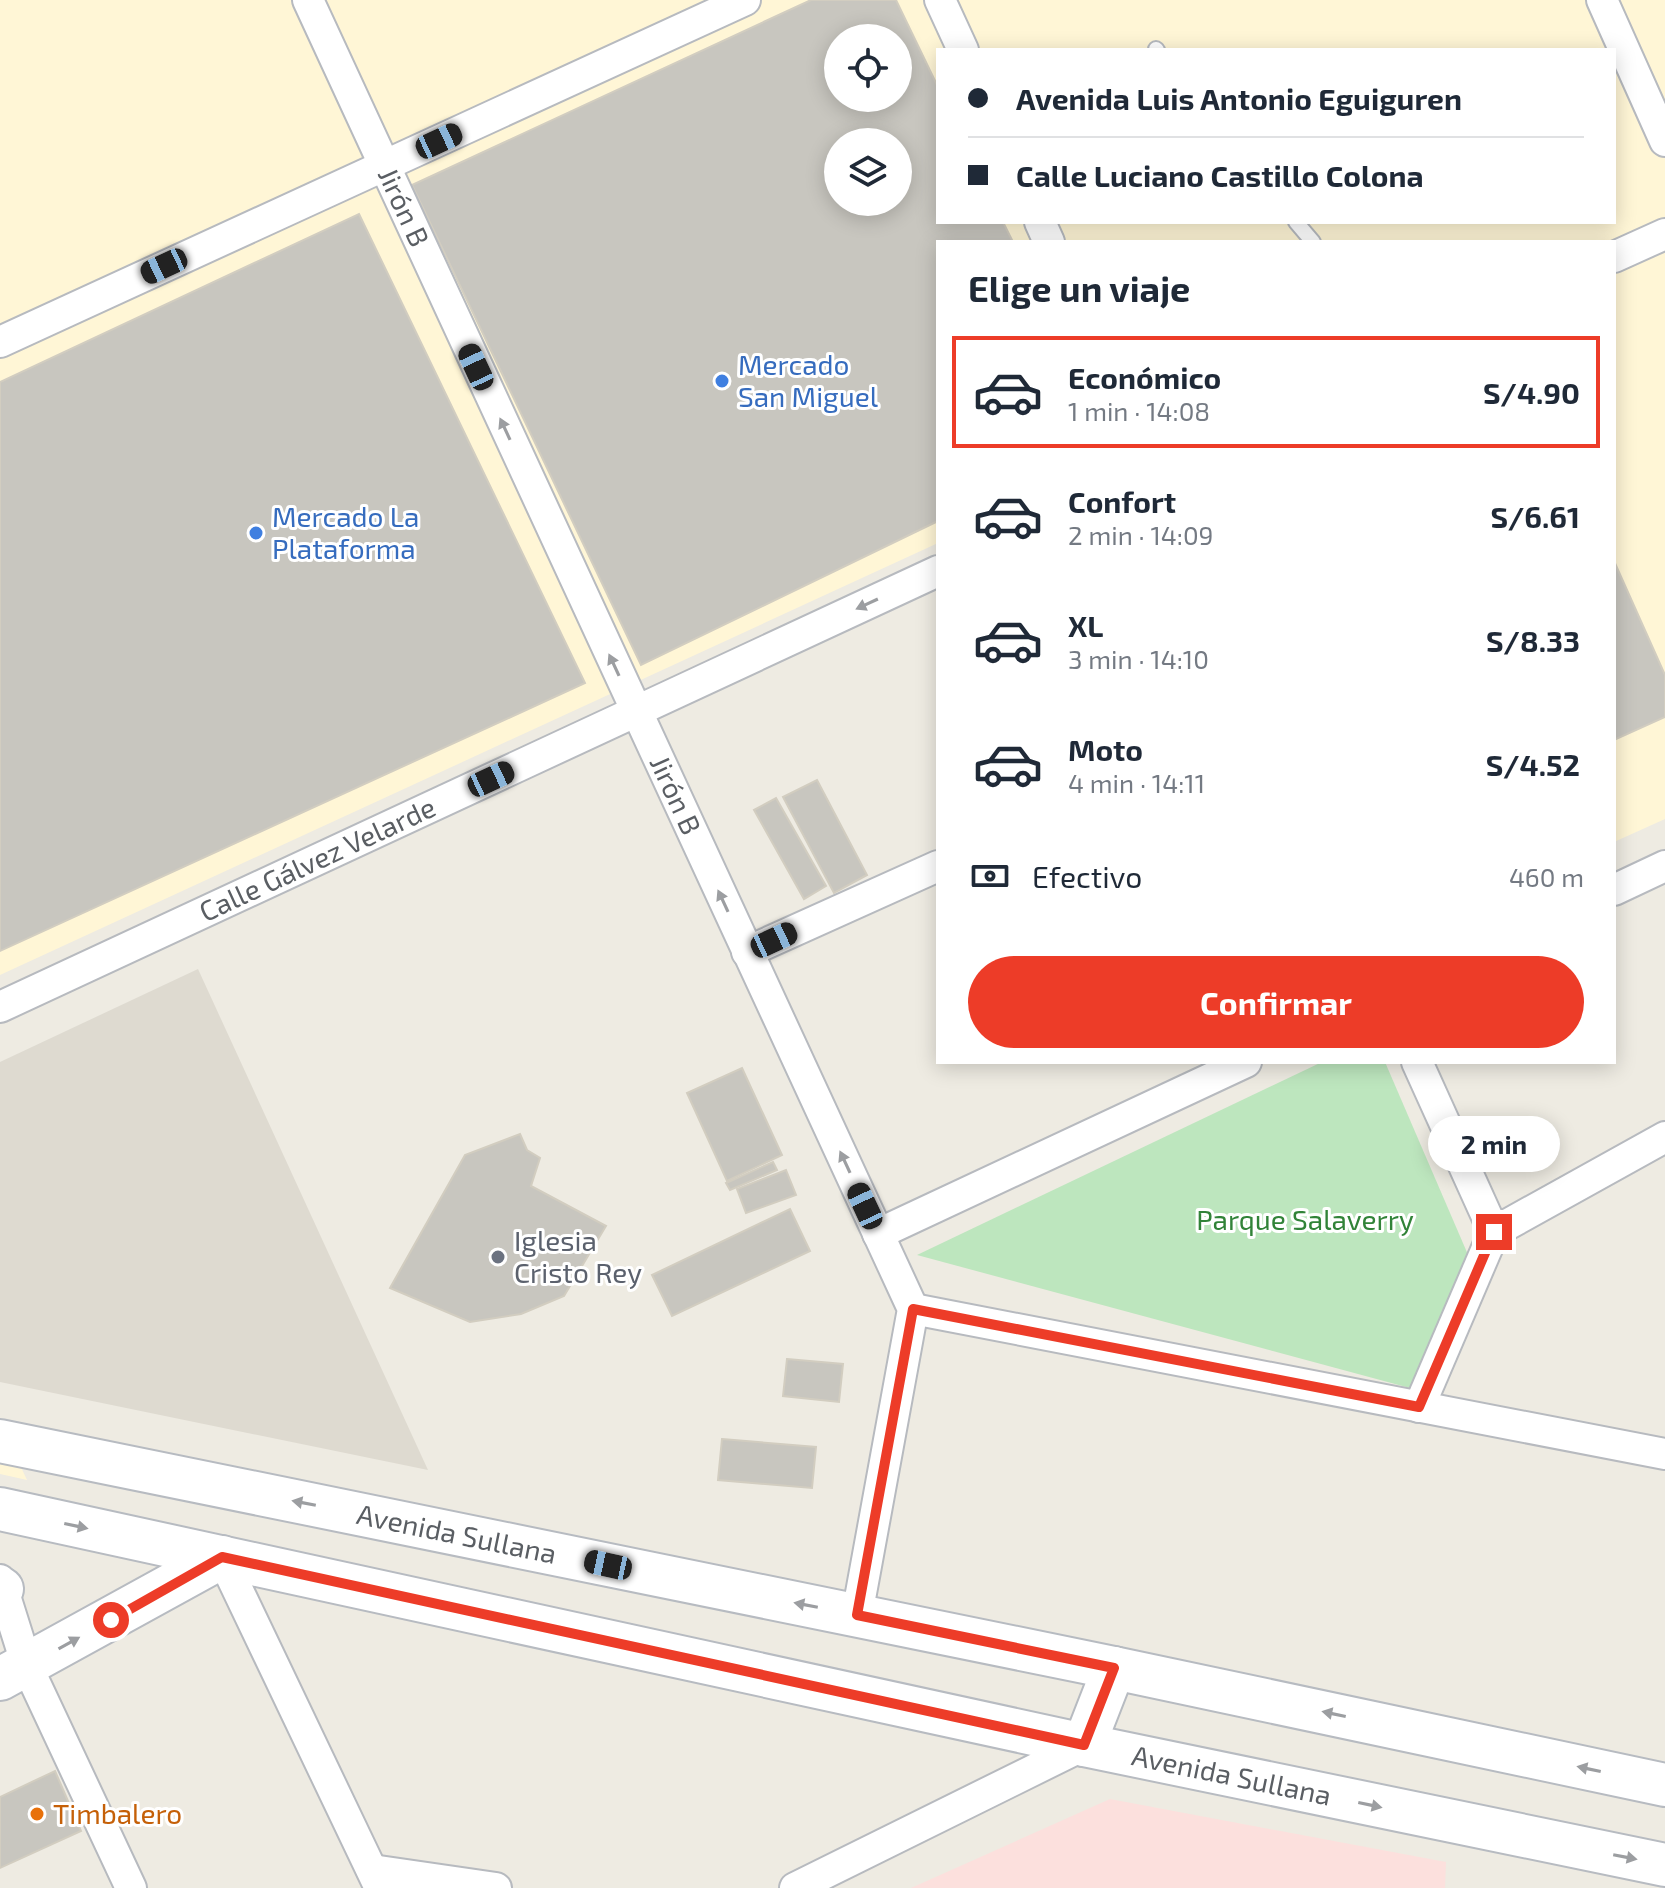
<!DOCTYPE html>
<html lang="es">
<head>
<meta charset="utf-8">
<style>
	body { margin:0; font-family:"Exo 2",sans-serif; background:#f2f2f3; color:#1f2937; height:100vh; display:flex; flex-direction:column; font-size:30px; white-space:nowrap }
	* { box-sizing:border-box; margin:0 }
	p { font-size:26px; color:#747a83 }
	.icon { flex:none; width:44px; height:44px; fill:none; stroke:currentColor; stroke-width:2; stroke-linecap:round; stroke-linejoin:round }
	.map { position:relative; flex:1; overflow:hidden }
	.sheet { position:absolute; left:936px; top:240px; width:680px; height:824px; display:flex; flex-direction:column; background:#fff; border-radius:0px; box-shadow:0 4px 20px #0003 }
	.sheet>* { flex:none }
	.top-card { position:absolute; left:936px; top:48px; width:680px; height:176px; border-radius:0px; box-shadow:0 4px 20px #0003; display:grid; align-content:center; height:176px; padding:0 32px; background:#fff }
	.buttons { position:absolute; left:824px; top:24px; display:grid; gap:16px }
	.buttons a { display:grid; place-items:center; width:88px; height:88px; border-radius:50%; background:#fff; box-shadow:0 4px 20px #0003; font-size:40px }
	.end { position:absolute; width:36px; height:36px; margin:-18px; border:10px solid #ed3c28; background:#fff; box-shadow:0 0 0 4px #fff }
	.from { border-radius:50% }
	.bubble { position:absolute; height:56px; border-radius:28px; background:#fff; box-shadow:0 4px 20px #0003; font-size:26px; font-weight:700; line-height:56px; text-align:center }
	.car { position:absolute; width:24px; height:48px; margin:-24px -12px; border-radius:10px; box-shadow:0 0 6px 2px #0007; background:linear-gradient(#222 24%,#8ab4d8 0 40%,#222 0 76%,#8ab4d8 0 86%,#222 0) }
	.top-card b { display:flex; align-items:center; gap:28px; height:76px; font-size:30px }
	.top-card b+b { border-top:2px solid #e0e1e3 }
	.top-card i { width:20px; height:20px; background:#1f2937 }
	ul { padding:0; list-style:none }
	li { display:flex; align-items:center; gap:24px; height:112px; margin:0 16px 12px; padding:0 16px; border:4px solid transparent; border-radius:0px }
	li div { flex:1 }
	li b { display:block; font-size:30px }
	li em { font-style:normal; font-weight:700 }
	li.on { border-color:#ed3c28 }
	li>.icon { width:72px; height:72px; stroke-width:1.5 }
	h2 { padding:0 32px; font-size:36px; line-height:96px }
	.pay { display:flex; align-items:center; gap:20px; height:88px; padding:0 32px; font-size:30px }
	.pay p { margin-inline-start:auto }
	.primary-button { display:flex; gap:16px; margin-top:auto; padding:16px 32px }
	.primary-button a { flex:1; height:92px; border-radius:48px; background:#ed3c28; color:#fff; font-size:32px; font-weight:700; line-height:92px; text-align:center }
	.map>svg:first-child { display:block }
</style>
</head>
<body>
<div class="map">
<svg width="1665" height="1888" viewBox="0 0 1665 1888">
	<rect width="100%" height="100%" fill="#eeebe2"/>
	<g fill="#fff6d6" fill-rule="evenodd">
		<path d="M 0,0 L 1665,0 L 1665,819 L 1614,842 L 1614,242 L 938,242 L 938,543 L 0,975 ZM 838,38 L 898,38 L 898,98 L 838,98 ZM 938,50 L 1614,50 L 1614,222 L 938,222 ZM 838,142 L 898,142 L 898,202 L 838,202 Z"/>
		<polygon points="0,1422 27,1480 0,1474"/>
	</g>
	<polygon fill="#dedad0" points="198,969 428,1470 0,1382 0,1062"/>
	<polygon fill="#fce0dd" points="1110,1799 1446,1862 1445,1888 911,1888"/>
	<polygon fill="#bde6be" points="1322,1062 1385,1062 1472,1264 1421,1391 917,1255"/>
	<g fill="#c8c6bf" stroke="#d2cdc0" stroke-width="2" fill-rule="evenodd">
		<path d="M 811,0 L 896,0 L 938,87 L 938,222 L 1003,222 L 1013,242 L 938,242 L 938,521 L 641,665 L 412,185 ZM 838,38 L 898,38 L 898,98 L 838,98 ZM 838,142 L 898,142 L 898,202 L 838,202 Z"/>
		<polygon points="359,214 585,683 0,951 0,382"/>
		<polygon points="1614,561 1665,675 1665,717 1614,740"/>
		<polygon points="817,780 867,875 834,893 783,797"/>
		<polygon points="776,798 826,886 804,899 754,810"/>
		<polygon points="742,1068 782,1155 727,1181 687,1093"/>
		<polygon points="520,1134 527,1150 540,1158 531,1186 606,1226 564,1296 521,1314 470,1322 390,1288 465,1155"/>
		<polygon points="773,1162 777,1170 730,1190 726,1183"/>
		<polygon points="786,1170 796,1195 746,1213 737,1189"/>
		<polygon points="790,1209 810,1251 672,1316 652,1275"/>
		<polygon points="787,1359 843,1364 839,1402 783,1396"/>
		<polygon points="722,1439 816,1447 812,1488 718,1480"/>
		<polygon points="55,1771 81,1831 0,1868 0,1797"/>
	</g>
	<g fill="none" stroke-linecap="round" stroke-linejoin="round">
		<defs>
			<g id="service">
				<polyline points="1156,49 1157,50"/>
				<polyline points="1296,222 1313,242"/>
			</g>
			<g id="minor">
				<path id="s1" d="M 308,0 L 913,1309 L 857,1615"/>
				<polyline points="940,0 963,50"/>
				<polyline points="1602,0 1665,141"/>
				<polyline points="1040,222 1049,242"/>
				<polyline points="1614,257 1665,234"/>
				<polyline points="0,342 745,0"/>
				<polyline points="1614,890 1665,866"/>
				<polyline points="747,952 938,866"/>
				<path id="s2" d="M 0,1007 L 938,571"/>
				<polyline points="1417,1062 1494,1232"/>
				<polyline points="1494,1232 1665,1137"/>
				<polyline points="878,1234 1246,1062"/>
				<polyline points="913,1309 1665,1454"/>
				<polyline points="1419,1407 1494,1232"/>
				<polyline points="222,1557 380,1888"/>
				<polyline points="0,1580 27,1666 131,1888"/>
				<polyline points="372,1870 496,1888"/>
				<polyline points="795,1888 1084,1745"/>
			</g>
			<g id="secondary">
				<path id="s3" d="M 0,1441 L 1114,1668 L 1665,1785"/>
				<path id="s4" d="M 0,1509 L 1084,1745 L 1665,1865"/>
				<polyline points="0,1590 2,1589"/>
				<polyline points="0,1679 222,1557"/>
				<polyline points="1084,1745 1114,1668"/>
			</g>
		</defs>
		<use href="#service" stroke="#b7babf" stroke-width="18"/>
		<use href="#minor" stroke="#b7babf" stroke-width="34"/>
		<use href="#secondary" stroke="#b7bbc1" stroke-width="46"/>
		<use href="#service" stroke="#fff" stroke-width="14"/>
		<use href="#minor" stroke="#fff" stroke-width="30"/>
		<use href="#secondary" stroke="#fff" stroke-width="42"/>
	</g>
	<defs><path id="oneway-solid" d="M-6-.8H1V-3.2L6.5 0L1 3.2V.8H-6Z" transform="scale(2)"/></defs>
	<g fill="#9c9ea1">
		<use href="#oneway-solid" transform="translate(505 429) rotate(-115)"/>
		<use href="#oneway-solid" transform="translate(867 604) rotate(155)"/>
		<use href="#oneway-solid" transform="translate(614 665) rotate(-115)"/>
		<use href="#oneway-solid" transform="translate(723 901) rotate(-115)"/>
		<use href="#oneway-solid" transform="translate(845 1162) rotate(-115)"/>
		<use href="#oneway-solid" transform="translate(304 1503) rotate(-169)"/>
		<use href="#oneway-solid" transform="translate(76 1526) rotate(12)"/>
		<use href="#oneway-solid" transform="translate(806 1605) rotate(-169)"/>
		<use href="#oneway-solid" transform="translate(69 1643) rotate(-29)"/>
		<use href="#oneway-solid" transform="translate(1334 1714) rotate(-168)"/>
		<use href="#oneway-solid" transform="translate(1589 1769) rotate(-168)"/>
		<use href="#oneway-solid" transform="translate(1370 1805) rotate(12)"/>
		<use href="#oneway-solid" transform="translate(1625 1857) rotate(11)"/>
	</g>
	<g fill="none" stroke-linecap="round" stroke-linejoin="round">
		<polyline stroke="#ed3c28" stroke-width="10" points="111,1620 222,1557 1084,1745 1114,1668 857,1615 913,1309 1419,1407 1494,1232"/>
	</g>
	<g fill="#3f7fe0" stroke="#fff" stroke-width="3">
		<circle cx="722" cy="381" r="8"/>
		<circle cx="256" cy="533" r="8"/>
	</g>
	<circle fill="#6b7280" stroke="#fff" stroke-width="3" cx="498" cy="1257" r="8"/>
	<circle fill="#e8710a" stroke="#fff" stroke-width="3" cx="37" cy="1814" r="8"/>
	<g text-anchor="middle" stroke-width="6" stroke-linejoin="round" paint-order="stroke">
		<g font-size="28" fill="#5a5e63" stroke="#fff">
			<text dy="10" stroke="none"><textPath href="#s1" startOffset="228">Jirón B</textPath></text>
			<text dy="10" stroke="none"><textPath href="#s1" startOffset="876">Jirón B</textPath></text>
			<text dy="10" stroke="none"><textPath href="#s2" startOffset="350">Calle Gálvez Velarde</textPath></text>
			<text dy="10" stroke="none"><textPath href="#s3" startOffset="466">Avenida Sullana</textPath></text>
			<text dy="10" stroke="none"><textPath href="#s4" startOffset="1260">Avenida Sullana</textPath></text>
		</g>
		<g font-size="28" fill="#366cbe" stroke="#fff" text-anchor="start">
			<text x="738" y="375">Mercado<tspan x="738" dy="32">San Miguel</tspan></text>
			<text x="272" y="527">Mercado La<tspan x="272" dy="32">Plataforma</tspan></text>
		</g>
		<g font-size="28" fill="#318338" stroke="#fff">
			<text x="1305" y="1230">Parque Salaverry</text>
		</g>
		<g font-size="28" fill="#5b616d" stroke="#fff" text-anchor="start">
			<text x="514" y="1251">Iglesia<tspan x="514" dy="32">Cristo Rey</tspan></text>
		</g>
		<g font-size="28" fill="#c56008" stroke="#fff" text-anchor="start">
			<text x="53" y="1824">Timbalero</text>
		</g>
	</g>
</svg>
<div class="buttons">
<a><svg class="icon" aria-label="locate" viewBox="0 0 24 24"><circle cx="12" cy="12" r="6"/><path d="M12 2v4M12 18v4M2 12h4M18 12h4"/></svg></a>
<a><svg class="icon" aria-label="layers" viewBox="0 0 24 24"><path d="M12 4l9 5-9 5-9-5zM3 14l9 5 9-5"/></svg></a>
</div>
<i class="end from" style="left:111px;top:1620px"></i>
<i class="end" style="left:1494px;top:1232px"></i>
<div class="bubble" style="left:1428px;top:1116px;width:132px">2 min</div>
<i class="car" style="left:439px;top:141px;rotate:65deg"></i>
<i class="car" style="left:164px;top:266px;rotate:245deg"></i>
<i class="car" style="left:476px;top:367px;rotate:335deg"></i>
<i class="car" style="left:491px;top:779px;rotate:65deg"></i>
<i class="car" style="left:774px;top:940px;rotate:65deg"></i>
<i class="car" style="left:865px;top:1206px;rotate:335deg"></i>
<i class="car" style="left:608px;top:1565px;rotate:282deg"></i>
<div class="top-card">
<b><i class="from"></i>Avenida Luis Antonio Eguiguren</b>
<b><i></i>Calle Luciano Castillo Colona</b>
</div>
<section class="sheet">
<h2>Elige un viaje</h2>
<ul>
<li class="on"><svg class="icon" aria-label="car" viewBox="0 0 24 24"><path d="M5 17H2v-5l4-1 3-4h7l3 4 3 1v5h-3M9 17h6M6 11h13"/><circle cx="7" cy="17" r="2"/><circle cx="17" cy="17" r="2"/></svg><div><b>Económico</b><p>1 min · 14:08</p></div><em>S/4.90</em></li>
<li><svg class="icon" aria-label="car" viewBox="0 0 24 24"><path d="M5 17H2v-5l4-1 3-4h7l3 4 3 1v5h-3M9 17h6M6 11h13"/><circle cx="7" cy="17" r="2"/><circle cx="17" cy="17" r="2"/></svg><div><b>Confort</b><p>2 min · 14:09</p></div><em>S/6.61</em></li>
<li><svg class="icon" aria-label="car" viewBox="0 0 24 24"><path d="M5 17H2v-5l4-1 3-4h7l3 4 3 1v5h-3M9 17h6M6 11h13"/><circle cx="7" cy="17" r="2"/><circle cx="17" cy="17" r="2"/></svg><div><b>XL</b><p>3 min · 14:10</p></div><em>S/8.33</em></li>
<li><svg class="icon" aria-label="car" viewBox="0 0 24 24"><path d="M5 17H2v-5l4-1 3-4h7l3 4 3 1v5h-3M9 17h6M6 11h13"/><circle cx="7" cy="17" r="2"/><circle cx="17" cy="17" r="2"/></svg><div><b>Moto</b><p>4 min · 14:11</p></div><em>S/4.52</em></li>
</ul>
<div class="pay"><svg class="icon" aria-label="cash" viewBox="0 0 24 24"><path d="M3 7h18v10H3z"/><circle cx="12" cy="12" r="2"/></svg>Efectivo<p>460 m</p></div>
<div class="primary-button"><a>Confirmar</a></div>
</section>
</div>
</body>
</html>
